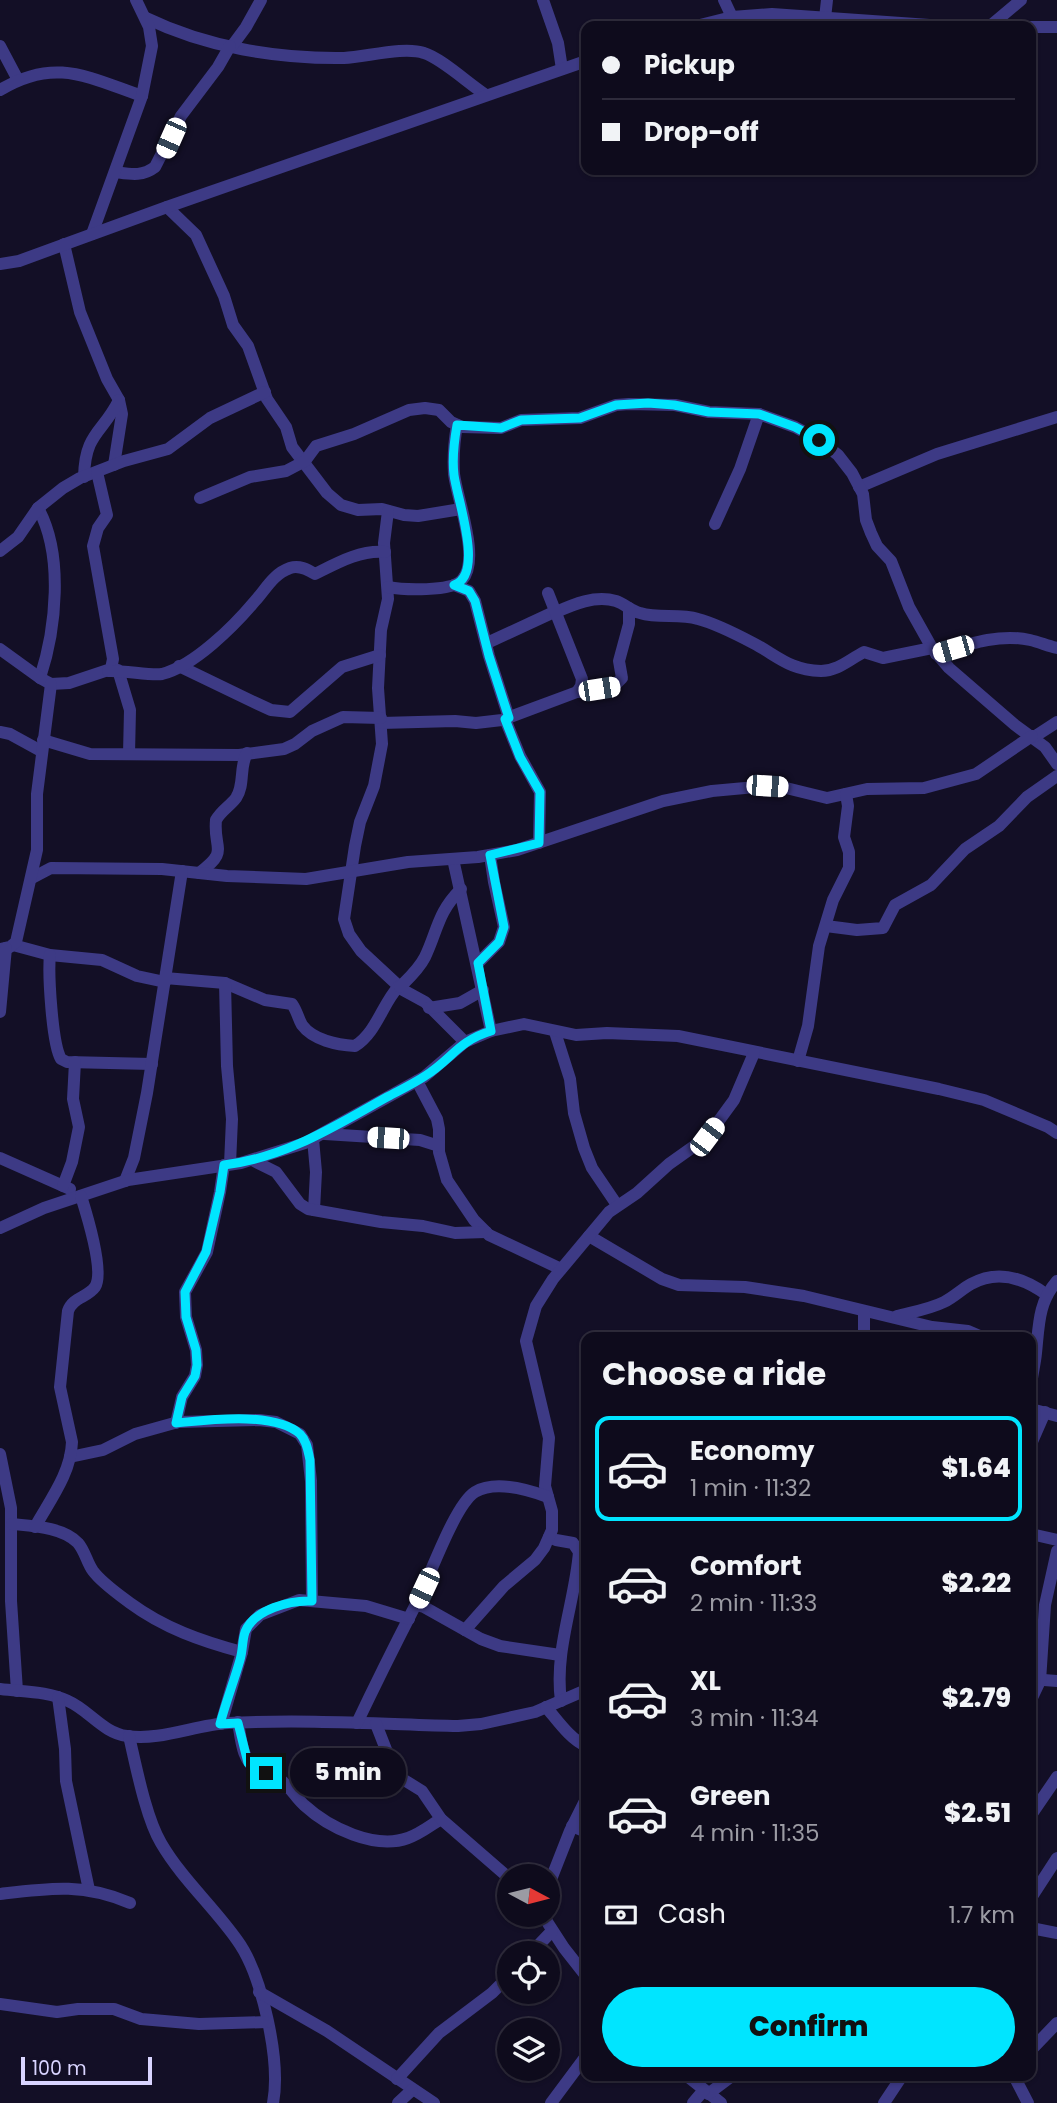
<!DOCTYPE html>
<html lang="en">
<head>
<meta charset="utf-8">
<style>
	body { margin:0; font-family:Poppins,sans-serif; background:#1c1929; color:#f1f3f6; height:100vh; display:flex; flex-direction:column; font-size:26px; white-space:nowrap }
	* { box-sizing:border-box; margin:0 }
	p { font-size:23px; color:#9b9ba3 }
	.icon { flex:none; width:38px; height:38px; fill:none; stroke:currentColor; stroke-width:2; stroke-linecap:round; stroke-linejoin:round }
	.map { position:relative; flex:1; overflow:hidden }
	.details { position:absolute; left:581px; top:1332px; width:455px; height:749px; display:flex; flex-direction:column; background:#0e0b1c; border-radius:14px; box-shadow:0 2px 5px #0004,0 0 0 2px #2e2b3b }
	.details>* { flex:none }
	.top-card { position:absolute; left:581px; top:21px; width:455px; height:154px; border-radius:14px; box-shadow:0 2px 5px #0004,0 0 0 2px #2e2b3b; display:grid; align-content:center; height:154px; padding:0 21px; background:#0e0b1c }
	.needle { width:46px; rotate:97deg }
	.tools { position:absolute; left:497px; top:1864px; display:grid; gap:14px }
	.tools a { display:grid; place-items:center; width:63px; height:63px; border-radius:50%; background:#0e0b1c; box-shadow:0 2px 5px #0004,0 0 0 2px #2e2b3b; font-size:35px }
	.scale { position:absolute; left:21px; bottom:18px; width:131px; box-sizing:border-box; padding-left:7px; border:4px solid #d9d4ff; border-top:0; font-size:19px; line-height:24px; white-space:nowrap; color:#d9d4ff; -webkit-text-stroke:5px #130f26; paint-order:stroke }
	.end { position:absolute; width:32px; height:32px; margin:-16px; border:9px solid #00e5ff; background:#111; box-shadow:0 0 0 4px #111 }
	.from { border-radius:50% }
	.bubble { position:absolute; height:49px; border-radius:24px; background:#0e0b1c; box-shadow:0 2px 5px #0004,0 0 0 2px #2e2b3b; font-size:23px; font-weight:800; line-height:49px; text-align:center }
	.car { position:absolute; width:21px; height:42px; margin:-21px -10px; border-radius:9px; box-shadow:0 0 5px 2px #0007; background:linear-gradient(#fff 24%,#345 0 40%,#fff 0 76%,#345 0 86%,#fff 0) }
	.top-card b { display:flex; align-items:center; gap:24px; height:66px; font-size:26px }
	.top-card b+b { border-top:2px solid #2e2b3b }
	.top-card i { width:18px; height:18px; background:#f1f3f6 }
	ul { padding:0; list-style:none }
	li { display:flex; align-items:center; gap:21px; height:105px; margin:0 14px 10px; padding:0 7px; border:4px solid transparent; border-radius:14px }
	li div { flex:1 }
	li b { display:block; font-size:26px }
	li em { font-style:normal; font-weight:800 }
	li.on { border-color:#00e5ff }
	li>.icon { width:63px; height:63px; stroke-width:1.5 }
	h2 { padding:0 21px; font-size:32px; line-height:84px }
	.pay { display:flex; align-items:center; gap:18px; height:77px; padding:0 21px; font-size:26px }
	.pay p { margin-inline-start:auto }
	.primary-button { display:flex; gap:14px; margin-top:auto; padding:14px 21px }
	.primary-button a { flex:1; height:80px; border-radius:42px; background:#00e5ff; color:#111; font-size:28px; font-weight:800; line-height:80px; text-align:center }
	.map>svg:first-child { display:block }
</style>
</head>
<body>
<div class="map">
<svg width="1057" height="2103" viewBox="0 0 1057 2103">
	<rect width="100%" height="100%" fill="#130f26"/>
	<g fill="none" stroke-linecap="round" stroke-linejoin="round">
		<g stroke="#3d3a85" stroke-width="12">
			<polyline points="543,0 558,43 562,69"/>
			<polyline points="724,0 732,17"/>
			<path d="M 146,18 C 206,47 277,59 344,58 C 366,57 404,46 424,53 C 441,58 469,84 486,95"/>
			<polyline points="825,18 827,0"/>
			<polyline points="696,26 732,17 772,14 944,26"/>
			<polyline points="990,26 1021,0"/>
			<polyline points="1031,27 1057,27"/>
			<polyline points="0,46 18,80"/>
			<polyline points="232,46 246,27 261,0"/>
			<path d="M 0,90 C 55,57 87,77 142,96"/>
			<path d="M 115,172 C 130,174 142,177 155,167 L 181,116 L 218,67 L 230,46"/>
			<polyline points="167,207 196,235 224,296 233,325 248,346 267,399 286,427 292,447 327,493 341,505 358,510 382,509 404,515 418,516 461,509"/>
			<polyline points="92,234 142,96 152,46 149,27 136,0"/>
			<polyline points="64,244 80,312 107,379 119,400 122,414 114,465"/>
			<polyline points="0,264 19,261 167,207 586,61"/>
			<path d="M 84,477 C 85,432 103,433 119,400"/>
			<polyline points="859,487 937,454 1057,417"/>
			<polyline points="200,498 250,477 286,471 305,461 316,446 354,434 409,410 425,408 439,410 451,422 462,427 501,428 521,420 580,418 616,405 629,404 675,405 709,412 759,414 795,427 819,440 838,455 852,473 863,494 866,520 871,533 877,546 891,561 909,607 932,648 949,668 1015,725 1045,747 1057,764"/>
			<path d="M 38,508 C 64,555 56,629 40,678"/>
			<polyline points="388,511 384,543 388,599 381,630 378,688 382,744 374,786 360,822 355,846 344,919 349,934 361,951 403,990 425,1002 465,1042"/>
			<polyline points="715,524 740,469 759,414"/>
			<polyline points="0,551 18,537 38,508 63,488 80,478 124,461 168,449 210,418 265,392"/>
			<polyline points="454,585 469,591 475,601 489,656 509,718"/>
			<path d="M 388,587 C 403,590 451,592 462,580 C 481,560 457,499 454,474 C 453,458 454,442 457,425"/>
			<path d="M 554,613 C 574,604 595,595 616,601 C 625,604 631,611 640,613 C 659,619 679,613 698,619 C 717,624 736,634 753,643 C 778,656 789,670 821,671 C 838,671 850,659 864,652 L 883,658 L 932,648"/>
			<polyline points="487,643 554,612"/>
			<polyline points="0,649 40,678 51,684 69,683 111,669 113,659 93,546 98,528 107,515 97,472"/>
			<path d="M 936,654 C 966,645 998,633 1030,640 C 1039,642 1048,646 1057,648"/>
			<polyline points="179,666 258,704 271,710 290,712 342,667 380,655"/>
			<polyline points="118,670 130,710 129,754"/>
			<path d="M 108,671 C 123,670 152,676 162,674 C 194,666 234,626 255,601 C 266,589 273,574 290,568 C 299,565 307,569 315,574 C 337,563 359,550 385,552"/>
			<polyline points="577,692 614,686 622,678 619,661 629,624 629,608"/>
			<polyline points="505,719 520,756 540,792 539,843"/>
			<polyline points="381,723 455,721 476,723 502,720 577,692 581,686 582,679 548,593"/>
			<polyline points="0,732 10,734 41,751"/>
			<polyline points="1034,737 1057,722"/>
			<polyline points="43,740 90,754 239,755 284,749 295,744 312,731 343,717 381,718"/>
			<polyline points="453,859 491,1031"/>
			<path d="M 199,873 C 230,850 213,850 216,820 C 221,811 230,806 236,798 C 245,785 239,767 247,753"/>
			<polyline points="32,878 51,868 162,869 227,876 306,879 408,862 478,857 517,850 663,801 712,791 767,786 782,787 827,798 867,789 924,788 976,774 1032,736"/>
			<polyline points="826,926 857,930 883,928 895,905 931,885 965,849 999,826 1027,797 1057,776"/>
			<polyline points="13,945 50,955 102,960 137,976 165,982"/>
			<polyline points="0,949 10,947 16,942 37,850 37,794 51,684"/>
			<path d="M 50,955 C 48,973 52,1044 61,1059 L 67,1062 L 152,1064"/>
			<polyline points="478,963 499,942 504,927 494,882 490,855"/>
			<path d="M 165,978 L 225,983 L 265,1000 L 292,1004 C 297,1011 298,1018 302,1025 C 313,1040 337,1045 355,1046 C 377,1032 382,1004 399,986"/>
			<polyline points="225,983 227,1066 232,1119 230,1164"/>
			<path d="M 400,987 C 409,978 419,969 425,957 C 438,930 437,913 461,889"/>
			<polyline points="429,1008 460,1003 483,990"/>
			<polyline points="0,1012 6,948"/>
			<polyline points="555,1032 570,1079 574,1113 584,1148 592,1168 617,1205"/>
			<polyline points="798,1061 808,1026 819,946 833,900 849,868 849,852 844,837 848,806 846,794"/>
			<polyline points="417,1081 437,1119 439,1129 439,1152 447,1180 474,1220 489,1235 561,1269"/>
			<polyline points="325,1134 420,1140 439,1146"/>
			<polyline points="313,1139 316,1172 314,1210"/>
			<polyline points="0,1158 70,1189"/>
			<polyline points="252,1160 276,1172 300,1204 308,1209 381,1222 423,1226 455,1233 486,1232"/>
			<polyline points="125,1181 134,1158 147,1093 182,871"/>
			<polyline points="63,1186 72,1162 79,1127 73,1099 75,1062"/>
			<polyline points="0,1228 44,1208 128,1180 241,1163 305,1143 424,1077 465,1042 491,1031 524,1024 576,1035 607,1033 678,1036 939,1089 984,1100 1048,1127 1057,1133"/>
			<polyline points="589,1236 662,1279 679,1285 745,1287 804,1296 932,1327 968,1331 982,1337"/>
			<polyline points="864,1312 864,1337"/>
			<path d="M 897,1316 C 912,1312 930,1309 944,1302 C 954,1297 962,1289 971,1284 C 998,1269 1024,1278 1047,1295"/>
			<path d="M 1031,1386 C 1032,1375 1035,1364 1036,1353 C 1039,1325 1038,1303 1057,1281"/>
			<polyline points="1031,1409 1057,1416"/>
			<polyline points="176,1423 182,1397 195,1376 197,1365 196,1350 186,1317 185,1292 207,1252 220,1192 224,1165"/>
			<polyline points="1031,1444 1045,1412"/>
			<polyline points="0,1454 11,1508 11,1601 17,1691"/>
			<polyline points="70,1457 103,1450 135,1434 178,1422 259,1420 276,1422 300,1434 307,1445 311,1481 312,1601"/>
			<path d="M 12,1524 C 32,1526 63,1527 78,1543 C 85,1551 87,1563 93,1571 C 102,1583 118,1594 130,1603 C 164,1628 201,1641 242,1652"/>
			<path d="M 35,1527 C 50,1500 71,1473 72,1442 L 60,1387 L 68,1311 C 73,1297 87,1298 95,1287 C 105,1272 86,1212 81,1196"/>
			<polyline points="1031,1534 1057,1540"/>
			<path d="M 549,1537 L 556,1540 L 573,1543 L 579,1552 C 575,1602 554,1650 561,1701"/>
			<polyline points="416,1605 424,1607 481,1639 500,1646 560,1655"/>
			<polyline points="465,1630 504,1586 535,1560 544,1548 552,1530 552,1511 545,1486 549,1438 526,1341 536,1306 553,1279 609,1212 637,1193 669,1164 707,1137 734,1100 754,1053"/>
			<polyline points="1031,1679 1057,1681"/>
			<path d="M 0,1689 C 23,1692 47,1691 68,1701 C 89,1710 103,1733 127,1736 C 160,1741 195,1725 228,1723 C 305,1719 382,1724 458,1726 L 481,1724 L 535,1712 L 586,1690"/>
			<polyline points="58,1697 65,1749 66,1781 89,1890"/>
			<polyline points="1031,1700 1040,1681 1045,1605 1057,1551"/>
			<path d="M 546,1707 C 558,1721 570,1739 586,1746"/>
			<path d="M 238,1722 C 241,1739 242,1762 258,1770 C 266,1774 275,1775 282,1781 C 291,1788 296,1798 304,1805 C 329,1828 375,1850 408,1838 C 420,1834 431,1825 441,1819"/>
			<path d="M 357,1723 C 376,1683 395,1645 415,1606 C 428,1582 454,1505 475,1492 C 495,1480 529,1490 548,1497"/>
			<polyline points="221,1724 242,1652 246,1629 260,1615 299,1600 366,1606 409,1619"/>
			<polyline points="376,1724 396,1775 422,1791 441,1819 509,1878"/>
			<path d="M 129,1736 C 136,1766 146,1818 161,1843 C 182,1879 213,1906 237,1940 C 262,1974 281,2061 273,2103"/>
			<polyline points="1031,1815 1057,1777"/>
			<polyline points="572,1826 586,1832"/>
			<polyline points="548,1887 570,1831 586,1799"/>
			<path d="M 0,1894 C 50,1888 83,1883 130,1903"/>
			<polyline points="1031,1898 1057,1858"/>
			<polyline points="542,1914 564,1948 586,1976"/>
			<polyline points="1031,1928 1057,1933"/>
			<polyline points="531,1953 552,1931"/>
			<polyline points="259,1992 327,2031 434,2103"/>
			<polyline points="0,2004 57,2012 78,2009 114,2009 141,2019 199,2024 267,2022"/>
			<polyline points="1031,2050 1057,2023"/>
			<polyline points="687,2076 721,2103"/>
			<polyline points="1014,2076 1028,2103"/>
			<polyline points="397,2079 439,2033 492,1993 509,1976"/>
			<polyline points="708,2094 732,2076"/>
			<polyline points="398,2103 412,2090"/>
			<polyline points="551,2103 586,2056"/>
			<polyline points="693,2103 704,2090"/>
			<polyline points="884,2103 902,2076"/>
		</g>
	</g>
	<g fill="none" stroke-linecap="round" stroke-linejoin="round">
		<path stroke="#00e5ff" stroke-width="9" d="M 266,1773 L 248,1763 L 238,1723 L 220,1724 C 226,1702 234,1681 240,1660 C 243,1650 242,1641 245,1632 C 254,1609 291,1600 312,1601 L 310,1460 C 308,1451 307,1441 300,1434 C 274,1411 208,1420 176,1423 L 182,1397 L 195,1376 L 197,1365 L 196,1350 L 186,1317 L 185,1292 L 206,1252 L 220,1192 L 224,1165 C 287,1157 333,1127 387,1097 C 400,1090 413,1084 425,1076 C 452,1059 458,1041 491,1031 L 478,963 L 499,942 L 504,927 L 490,855 L 539,843 L 540,792 L 520,757 L 505,719 L 509,718 L 489,656 L 475,601 L 469,591 L 454,585 C 485,575 457,499 454,475 C 452,459 454,442 457,425 L 501,428 L 521,420 L 580,418 L 616,405 L 648,403 L 674,405 L 709,412 L 759,414 L 795,427 L 819,440"/>
	</g>
</svg>
<div class="tools">
<a><svg class="needle" viewBox="-14 -14 28 28"><path d="M0-13l5 13h-10z" fill="#e53935"/><path d="M0 13l5-13h-10z" fill="#9b9ba3"/></svg></a>
<a><svg class="icon" aria-label="locate" viewBox="0 0 24 24"><circle cx="12" cy="12" r="6"/><path d="M12 2v4M12 18v4M2 12h4M18 12h4"/></svg></a>
<a><svg class="icon" aria-label="layers" viewBox="0 0 24 24"><path d="M12 4l9 5-9 5-9-5zM3 14l9 5 9-5"/></svg></a>
</div>
<div class="scale">100 m</div>
<i class="end from" style="left:819px;top:440px"></i>
<i class="end" style="left:266px;top:1773px"></i>
<div class="bubble" style="left:290px;top:1748px;width:116px">5 min</div>
<i class="car" style="left:171px;top:138px;rotate:204deg"></i>
<i class="car" style="left:953px;top:649px;rotate:254deg"></i>
<i class="car" style="left:599px;top:689px;rotate:81deg"></i>
<i class="car" style="left:767px;top:786px;rotate:94deg"></i>
<i class="car" style="left:707px;top:1137px;rotate:37deg"></i>
<i class="car" style="left:388px;top:1138px;rotate:274deg"></i>
<i class="car" style="left:424px;top:1588px;rotate:205deg"></i>
<div class="top-card">
<b><i class="from"></i>Pickup</b>
<b><i></i>Drop-off</b>
</div>
<section class="details">
<h2>Choose a ride</h2>
<ul>
<li class="on"><svg class="icon" aria-label="car" viewBox="0 0 24 24"><path d="M5 17H2v-5l4-1 3-4h7l3 4 3 1v5h-3M9 17h6M6 11h13"/><circle cx="7" cy="17" r="2"/><circle cx="17" cy="17" r="2"/></svg><div><b>Economy</b><p>1 min · 11:32</p></div><em>$1.64</em></li>
<li><svg class="icon" aria-label="car" viewBox="0 0 24 24"><path d="M5 17H2v-5l4-1 3-4h7l3 4 3 1v5h-3M9 17h6M6 11h13"/><circle cx="7" cy="17" r="2"/><circle cx="17" cy="17" r="2"/></svg><div><b>Comfort</b><p>2 min · 11:33</p></div><em>$2.22</em></li>
<li><svg class="icon" aria-label="car" viewBox="0 0 24 24"><path d="M5 17H2v-5l4-1 3-4h7l3 4 3 1v5h-3M9 17h6M6 11h13"/><circle cx="7" cy="17" r="2"/><circle cx="17" cy="17" r="2"/></svg><div><b>XL</b><p>3 min · 11:34</p></div><em>$2.79</em></li>
<li><svg class="icon" aria-label="car" viewBox="0 0 24 24"><path d="M5 17H2v-5l4-1 3-4h7l3 4 3 1v5h-3M9 17h6M6 11h13"/><circle cx="7" cy="17" r="2"/><circle cx="17" cy="17" r="2"/></svg><div><b>Green</b><p>4 min · 11:35</p></div><em>$2.51</em></li>
</ul>
<div class="pay"><svg class="icon" aria-label="cash" viewBox="0 0 24 24"><path d="M3 7h18v10H3z"/><circle cx="12" cy="12" r="2"/></svg>Cash<p>1.7 km</p></div>
<div class="primary-button"><a>Confirm</a></div>
</section>
</div>
</body>
</html>
